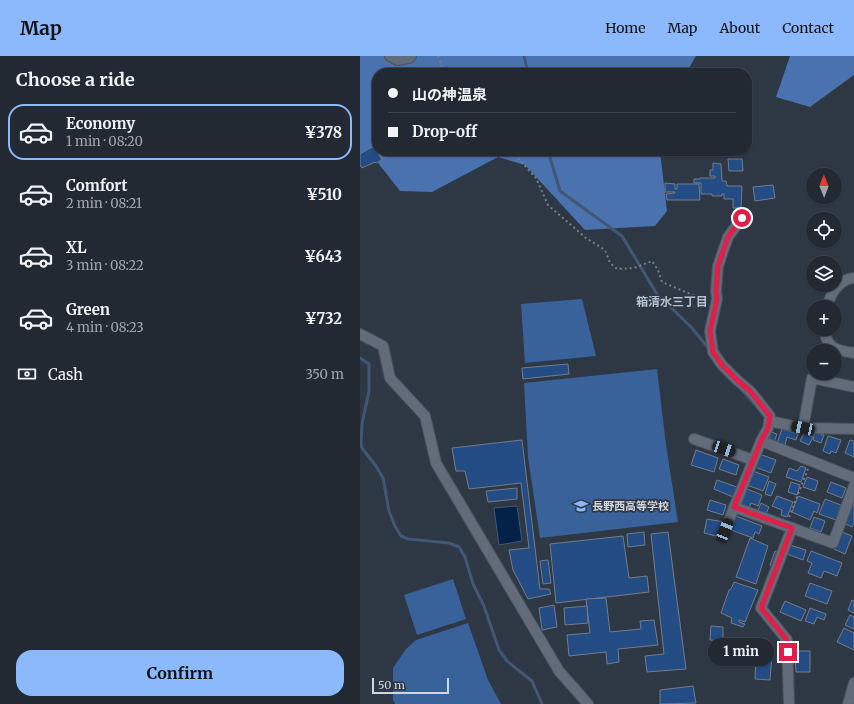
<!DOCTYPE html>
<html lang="en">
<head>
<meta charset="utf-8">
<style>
	body { margin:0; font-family:Merriweather,"Noto Sans JP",serif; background:#2e353f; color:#f1f3f6; height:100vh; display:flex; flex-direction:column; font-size:15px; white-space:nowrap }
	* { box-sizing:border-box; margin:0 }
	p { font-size:13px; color:#a2a6ac }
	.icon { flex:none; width:22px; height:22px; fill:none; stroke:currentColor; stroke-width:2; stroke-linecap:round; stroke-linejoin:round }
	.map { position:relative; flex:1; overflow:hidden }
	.side { display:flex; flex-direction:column; background:#222933; width:360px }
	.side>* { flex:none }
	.hud { position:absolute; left:12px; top:12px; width:380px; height:88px; border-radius:16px; box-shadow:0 1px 3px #0004,0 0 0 1px #3f454e; display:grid; align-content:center; height:88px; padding:0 16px; background:#222933 }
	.needle { width:26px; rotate:359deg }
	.controls { position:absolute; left:446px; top:112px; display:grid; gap:8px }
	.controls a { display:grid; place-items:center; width:36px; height:36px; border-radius:50%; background:#222933; box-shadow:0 1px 3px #0004,0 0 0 1px #3f454e; font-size:20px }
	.scale { position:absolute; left:12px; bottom:10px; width:77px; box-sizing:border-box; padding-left:4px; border:2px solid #d1d6de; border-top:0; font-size:11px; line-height:14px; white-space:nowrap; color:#d1d6de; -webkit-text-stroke:3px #2e3744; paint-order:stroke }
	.end { position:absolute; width:18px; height:18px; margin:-9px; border:5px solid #e11d48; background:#fff; box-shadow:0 0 0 2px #fff }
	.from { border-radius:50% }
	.bubble { position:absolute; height:28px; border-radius:14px; background:#222933; box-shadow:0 1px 3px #0004,0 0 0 1px #3f454e; font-size:13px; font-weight:700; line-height:28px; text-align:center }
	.car { position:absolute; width:12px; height:24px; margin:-12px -6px; border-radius:5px; box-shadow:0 0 3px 1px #0007; background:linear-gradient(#222 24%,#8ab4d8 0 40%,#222 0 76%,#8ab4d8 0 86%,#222 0) }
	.hud b { display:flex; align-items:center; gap:14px; height:38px; font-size:15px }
	.hud b+b { border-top:1px solid #3f454e }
	.hud i { width:10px; height:10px; background:#f1f3f6 }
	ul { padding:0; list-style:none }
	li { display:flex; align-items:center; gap:12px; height:56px; margin:0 8px 6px; padding:0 8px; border:2px solid transparent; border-radius:16px }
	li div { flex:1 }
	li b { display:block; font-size:15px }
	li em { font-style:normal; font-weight:700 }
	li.on { border-color:#8bb9fc }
	li>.icon { width:36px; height:36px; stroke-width:1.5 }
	h2 { padding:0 16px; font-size:18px; line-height:48px }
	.pay { display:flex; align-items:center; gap:10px; height:44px; padding:0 16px; font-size:15px }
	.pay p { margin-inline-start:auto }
	.button { display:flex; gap:8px; margin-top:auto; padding:8px 16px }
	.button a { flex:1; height:46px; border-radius:16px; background:#8bb9fc; color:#111; font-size:16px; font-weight:700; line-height:46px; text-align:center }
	header { display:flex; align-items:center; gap:24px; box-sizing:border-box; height:56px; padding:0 20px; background:#8bb9fc; color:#111 }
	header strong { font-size:19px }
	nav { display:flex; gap:22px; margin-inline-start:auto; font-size:14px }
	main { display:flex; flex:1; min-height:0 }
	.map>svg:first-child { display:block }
</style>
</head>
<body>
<header>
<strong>Map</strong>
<nav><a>Home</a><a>Map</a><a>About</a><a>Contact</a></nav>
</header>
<main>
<section class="side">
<h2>Choose a ride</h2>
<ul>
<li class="on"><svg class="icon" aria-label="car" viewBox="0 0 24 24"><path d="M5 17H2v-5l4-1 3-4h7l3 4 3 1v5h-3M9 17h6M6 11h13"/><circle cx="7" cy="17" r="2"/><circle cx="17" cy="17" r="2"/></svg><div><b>Economy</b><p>1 min · 08:20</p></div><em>¥378</em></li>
<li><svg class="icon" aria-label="car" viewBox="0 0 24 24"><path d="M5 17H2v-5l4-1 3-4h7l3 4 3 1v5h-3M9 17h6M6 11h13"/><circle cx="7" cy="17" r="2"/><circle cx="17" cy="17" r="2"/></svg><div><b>Comfort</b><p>2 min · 08:21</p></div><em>¥510</em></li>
<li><svg class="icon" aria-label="car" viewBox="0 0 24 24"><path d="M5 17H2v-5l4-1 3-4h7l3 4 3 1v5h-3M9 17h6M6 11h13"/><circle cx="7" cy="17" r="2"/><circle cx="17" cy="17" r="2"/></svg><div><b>XL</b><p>3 min · 08:22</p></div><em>¥643</em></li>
<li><svg class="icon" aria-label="car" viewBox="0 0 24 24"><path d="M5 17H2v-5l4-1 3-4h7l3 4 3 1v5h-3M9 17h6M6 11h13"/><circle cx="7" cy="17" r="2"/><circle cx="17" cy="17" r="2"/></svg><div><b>Green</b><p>4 min · 08:23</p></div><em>¥732</em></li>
</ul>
<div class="pay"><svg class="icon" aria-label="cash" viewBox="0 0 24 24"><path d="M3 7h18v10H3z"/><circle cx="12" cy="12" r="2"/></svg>Cash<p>350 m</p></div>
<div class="button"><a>Confirm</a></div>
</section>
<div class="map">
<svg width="494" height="648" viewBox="0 0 494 648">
	<rect width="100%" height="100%" fill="#2e3744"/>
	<g fill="#39619a">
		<polygon points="222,243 236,300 165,307 161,248"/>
		<polygon points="297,313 306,389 318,466 180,482 168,401 164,327"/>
		<polygon points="93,523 106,563 57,579 44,539"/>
		<polygon points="108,567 128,624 141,648 35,648 33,644 33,612 46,593 56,584"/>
	</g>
	<g fill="#4972ae">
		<polygon points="0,0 336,0 326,17 17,17 17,95 300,95 307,155 295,170 225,174 165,109 138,101 72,136 40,135 11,98 0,104"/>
		<polygon points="430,0 494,0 494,19 450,51 416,41"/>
	</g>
	<polygon fill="#04214a" stroke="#425776" points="157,450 162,485 139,489 134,452"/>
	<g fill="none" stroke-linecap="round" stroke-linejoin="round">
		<g stroke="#425776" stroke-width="3">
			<polyline points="164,0 168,17"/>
			<polyline points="188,95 200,135 262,180 297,238 332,272 349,293"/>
			<polyline points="0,302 9,308 9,335 2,368 1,387 2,392 16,410 23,422 29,455 35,470 41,480 48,483 89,487 99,491 105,501 113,528 124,550 139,594 147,605 172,625 182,648"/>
			<polyline points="381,333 405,360"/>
		</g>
	</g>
	<g fill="#234b84" stroke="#727c8a">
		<polygon points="12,91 15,92 22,104 16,107 15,106 2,112 0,109 0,98"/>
		<polygon points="19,95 34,95 34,96 23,102"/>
		<polygon points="368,103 382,103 383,115 369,115"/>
		<polygon points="353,107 361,108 362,125 366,125 367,130 382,130 381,152 373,152 373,143 364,143 364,138 362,138 362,140 352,140 352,138 341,138 341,127 334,127 334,123 340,123 340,122 355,122 355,120 350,120 350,114 353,114"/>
		<polygon points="305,127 315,128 315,133 317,133 317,128 339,128 340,144 307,144 306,138 315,137 315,136 305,136"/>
		<polygon points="413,129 415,142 395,145 393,131"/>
		<polygon points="208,308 209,318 163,323 162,312"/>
		<polygon points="422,373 438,378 436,384 427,381 425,389 417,387"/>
		<polygon points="411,376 417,378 414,386 409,385"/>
		<polygon points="455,376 464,379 461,387 453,384"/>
		<polygon points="444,377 453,381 449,389 440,385"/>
		<polygon points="468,380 481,384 476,397 471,395 470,398 463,395"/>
		<polygon points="162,384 180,533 189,533 191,538 168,543 153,514 149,494 169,492 161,427 109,433 105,415 96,415 92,392"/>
		<polygon points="490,384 494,385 494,401 485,397"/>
		<polygon points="336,394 358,402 354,416 331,409"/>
		<polygon points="399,398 416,404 411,417 395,411"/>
		<polygon points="363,403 379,409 376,419 359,413"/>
		<polygon points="441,410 446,412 441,426 426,421 429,412 437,415"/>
		<polygon points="393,415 409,421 403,435 387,429"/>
		<polygon points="447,421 458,425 455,435 443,431"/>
		<polygon points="357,424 377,431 373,441 354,433"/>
		<polygon points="409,425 416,428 411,440 405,438"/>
		<polygon points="431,426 440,429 437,439 428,436"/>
		<polygon points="471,426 486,432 482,442 467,436"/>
		<polygon points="157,432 157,443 128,446 126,435"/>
		<polygon points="387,433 402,439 398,450 391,447 389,452 381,449"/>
		<polygon points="417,440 433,446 427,461 421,459 422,454 412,450"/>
		<polygon points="438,440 460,448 457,457 454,455 450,464 432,456"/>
		<polygon points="465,443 481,449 476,464 459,458"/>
		<polygon points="350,444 366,449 363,459 347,454"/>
		<polygon points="494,445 494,467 492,471 484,467"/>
		<polygon points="401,447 409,451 405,460 397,457"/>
		<polygon points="376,460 402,470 399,478 395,476 393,482 371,474"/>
		<polygon points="454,461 465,465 461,476 450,472"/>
		<polygon points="347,463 364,466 360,481 344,477"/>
		<polygon points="284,476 285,489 268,491 267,478"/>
		<polygon points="308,476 326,613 287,616 285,600 304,598 291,478"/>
		<polygon points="482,476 492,480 485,498 474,493"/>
		<polygon points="263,480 269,522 287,520 289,536 196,547 190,488"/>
		<polygon points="390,482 408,490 396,528 376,521"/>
		<polygon points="430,489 446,494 443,504 427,498"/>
		<polygon points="415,495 417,496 412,510 410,509"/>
		<polygon points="451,495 482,507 477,520 464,515 461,522 448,517 452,507 447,505"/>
		<polygon points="188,504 191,527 183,528 180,505"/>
		<polygon points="374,526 398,534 385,566 379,564 379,566 385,568 383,571 371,567 372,562 361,557 369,534 371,533"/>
		<polygon points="450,527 472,535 467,548 445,540"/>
		<polygon points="246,542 250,576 281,573 280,565 294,564 298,589 258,593 259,606 247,608 246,596 209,600 207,579 230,577 226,543"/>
		<polygon points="492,544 494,545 494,557 488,554"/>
		<polygon points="425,545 446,554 441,565 420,556"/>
		<polygon points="194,549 197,571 182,574 179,552"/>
		<polygon points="227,550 228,567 205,569 204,552"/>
		<polygon points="450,552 466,558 464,564 457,561 454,568 445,565"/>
		<polygon points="490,559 494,561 494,573 485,569"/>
		<polygon points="351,570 363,571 363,585 350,584"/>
		<polygon points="484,572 494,577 494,594 477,586"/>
		<polygon points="435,595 450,595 450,616 436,616"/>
		<polygon points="396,597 412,598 410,624 395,623"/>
		<polygon points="333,630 336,647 300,648 300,634"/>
	</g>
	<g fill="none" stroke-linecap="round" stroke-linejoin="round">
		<defs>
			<g id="minor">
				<polyline points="30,0 37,4 49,2 51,0"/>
				<polyline points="382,162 368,181 358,210 356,235 357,243 350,275 353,296 362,309 377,324 391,336 410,360 408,372 401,385 494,422"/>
				<path d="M 468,251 C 469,238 480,223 494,222"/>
				<path d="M 464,273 C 467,293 476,294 494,297"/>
				<polyline points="0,278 23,290 30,322 65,360 76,407 199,615 228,648"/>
				<polyline points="409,365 443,372 494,373"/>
				<polyline points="443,372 452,322 494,331"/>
				<polyline points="334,383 393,404"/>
				<polyline points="374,451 473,487 494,430"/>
				<polyline points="365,474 401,385"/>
				<polyline points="429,648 427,584 401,552 432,472"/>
				<polyline points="488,648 494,627"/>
			</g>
		</defs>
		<use href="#minor" stroke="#4a525c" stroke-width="12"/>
		<g stroke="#787f8a" stroke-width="2" stroke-dasharray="2 3" stroke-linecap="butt">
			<polyline points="78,0 84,17"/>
			<polyline points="151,95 176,122 188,149 226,182 245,194 250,207 257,213 274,212 292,205 298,214 302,226 347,245"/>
			<polyline points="429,461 448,413"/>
		</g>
		<use href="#minor" stroke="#616b79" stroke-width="10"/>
	</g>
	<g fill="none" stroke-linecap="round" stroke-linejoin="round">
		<polyline stroke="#e11d48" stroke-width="5" points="382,162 368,181 358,210 356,235 357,243 350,275 353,296 362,309 377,324 391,336 410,360 408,372 401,385 374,451 432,472 401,552 427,584 428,596"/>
	</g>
	<defs>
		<symbol id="school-bare" viewBox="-9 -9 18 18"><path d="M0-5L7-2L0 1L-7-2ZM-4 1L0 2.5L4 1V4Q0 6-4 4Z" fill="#8bb9fc" stroke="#2e3744" stroke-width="2.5" paint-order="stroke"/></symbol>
	</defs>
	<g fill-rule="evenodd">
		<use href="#school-bare" x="211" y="440" width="20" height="20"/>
	</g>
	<g text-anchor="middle" stroke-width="3.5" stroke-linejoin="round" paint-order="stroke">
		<g font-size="11" font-weight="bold" fill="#d1d6de" stroke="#2e3744" text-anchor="start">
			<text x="232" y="454">長野西高等学校</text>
		</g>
		<g font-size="12" font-weight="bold" fill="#b4bfcf" stroke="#2e3744">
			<text x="312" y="250">箱清水三丁目</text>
		</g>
	</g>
</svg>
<div class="controls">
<a><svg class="needle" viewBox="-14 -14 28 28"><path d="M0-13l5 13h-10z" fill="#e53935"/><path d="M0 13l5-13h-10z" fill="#a2a6ac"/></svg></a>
<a><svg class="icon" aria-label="locate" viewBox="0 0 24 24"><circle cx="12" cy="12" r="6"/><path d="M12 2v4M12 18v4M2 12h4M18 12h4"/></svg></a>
<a><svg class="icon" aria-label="layers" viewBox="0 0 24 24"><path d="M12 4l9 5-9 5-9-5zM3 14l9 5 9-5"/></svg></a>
<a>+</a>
<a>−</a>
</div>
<div class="scale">50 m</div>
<i class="end from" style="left:382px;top:162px"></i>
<i class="end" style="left:428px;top:596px"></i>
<div class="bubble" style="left:348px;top:582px;width:66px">1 min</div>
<i class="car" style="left:443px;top:372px;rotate:282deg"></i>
<i class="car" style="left:364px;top:393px;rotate:109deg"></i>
<i class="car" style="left:365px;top:474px;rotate:22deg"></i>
<div class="hud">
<b><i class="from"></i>山の神温泉</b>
<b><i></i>Drop-off</b>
</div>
</div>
</main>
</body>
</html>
